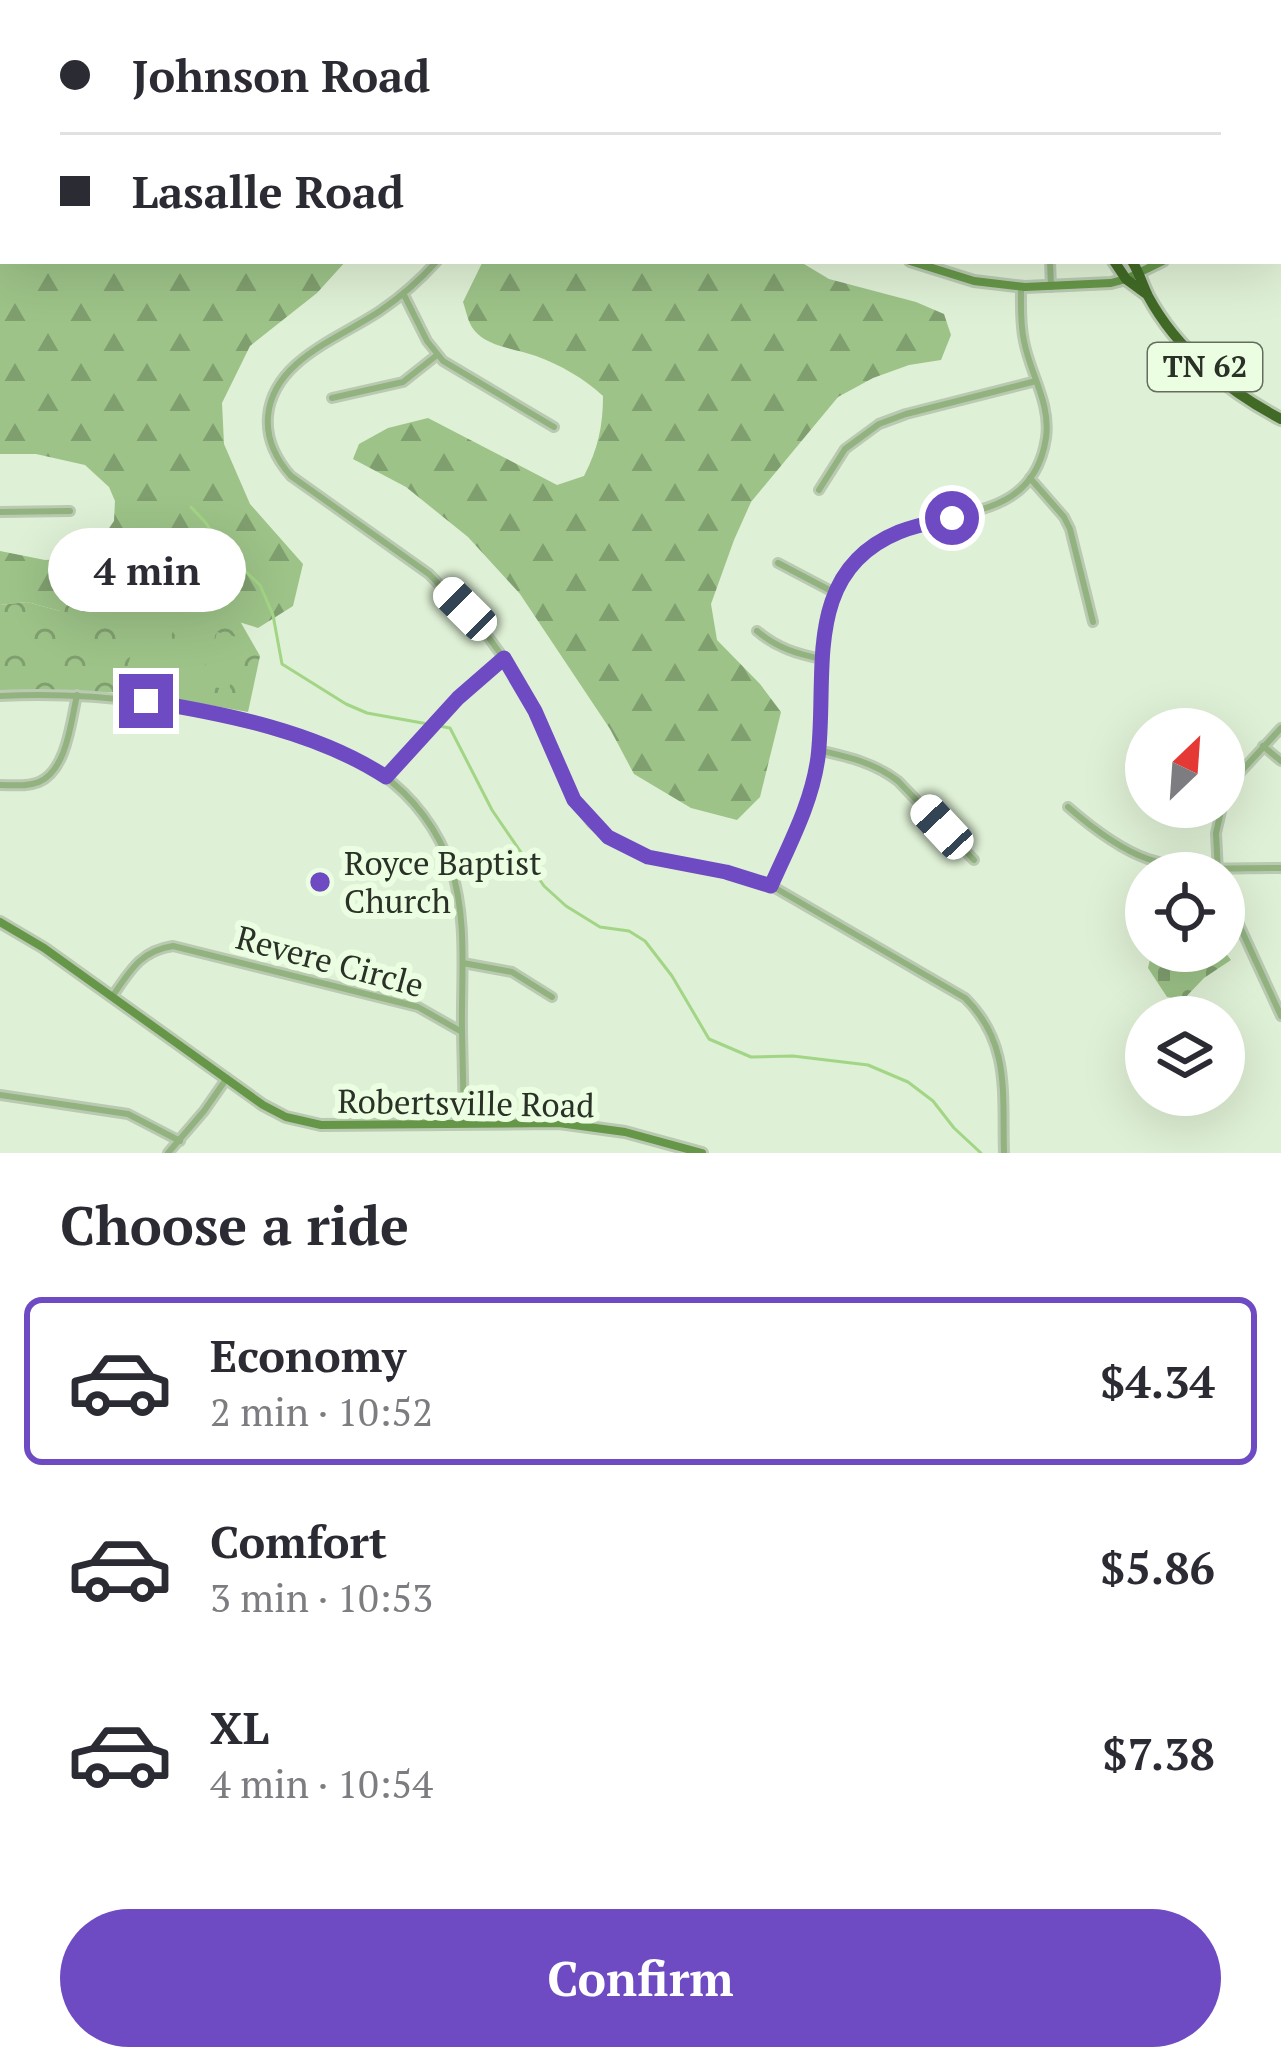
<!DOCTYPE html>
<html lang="en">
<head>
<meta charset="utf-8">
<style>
	body { margin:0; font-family:"PT Serif",serif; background:#f7f7f7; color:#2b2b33; height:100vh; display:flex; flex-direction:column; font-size:45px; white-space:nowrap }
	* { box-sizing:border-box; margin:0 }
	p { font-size:39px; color:#7c7c81 }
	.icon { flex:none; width:66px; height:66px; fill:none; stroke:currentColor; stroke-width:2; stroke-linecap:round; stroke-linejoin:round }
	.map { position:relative; height:1153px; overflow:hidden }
	.drawer { display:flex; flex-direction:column; background:#fff; flex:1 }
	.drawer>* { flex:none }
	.top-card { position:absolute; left:0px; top:0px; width:1281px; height:264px; box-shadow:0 12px 48px #0002; display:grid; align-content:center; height:264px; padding:0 60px; background:#fff }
	.needle { width:78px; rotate:25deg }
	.fabs { position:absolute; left:1125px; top:708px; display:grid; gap:24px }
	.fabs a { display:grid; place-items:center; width:120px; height:120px; border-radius:50%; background:#fff; box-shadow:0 12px 48px #0002; font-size:60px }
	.end { position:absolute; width:54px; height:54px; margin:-27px; border:15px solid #6e4ac3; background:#fff; box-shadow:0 0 0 6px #fff }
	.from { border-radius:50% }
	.bubble { position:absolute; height:84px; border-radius:42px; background:#fff; box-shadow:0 12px 48px #0002; font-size:39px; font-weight:800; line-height:84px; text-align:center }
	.car { position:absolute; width:36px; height:72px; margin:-36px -18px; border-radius:15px; box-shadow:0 0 9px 3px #0007; background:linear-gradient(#fff 24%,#345 0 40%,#fff 0 76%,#345 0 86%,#fff 0) }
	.top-card b { display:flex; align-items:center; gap:42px; height:114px; font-size:45px }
	.top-card b+b { border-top:3px solid #e1e1e2 }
	.top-card i { width:30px; height:30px; background:#2b2b33 }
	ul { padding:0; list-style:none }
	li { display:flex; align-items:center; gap:36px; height:168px; margin:0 24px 18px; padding:0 36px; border:6px solid transparent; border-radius:18px }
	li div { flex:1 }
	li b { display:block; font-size:45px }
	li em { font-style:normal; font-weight:800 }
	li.selected { border-color:#6e4ac3 }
	li>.icon { width:108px; height:108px; stroke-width:1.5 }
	h2 { padding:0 60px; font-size:54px; line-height:144px }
	.button { display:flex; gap:24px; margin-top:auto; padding:24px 60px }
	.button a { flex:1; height:138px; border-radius:72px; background:#6e4ac3; color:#fff; font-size:48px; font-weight:800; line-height:138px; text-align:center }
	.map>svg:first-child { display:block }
</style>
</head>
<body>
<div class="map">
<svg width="1281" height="1153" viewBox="0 0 1281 1153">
	<defs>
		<pattern id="forest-firs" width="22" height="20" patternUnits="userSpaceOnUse" patternTransform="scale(3)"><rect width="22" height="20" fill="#9dc388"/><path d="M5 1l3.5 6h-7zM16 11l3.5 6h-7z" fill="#809f6f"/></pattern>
		<pattern id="cemetery-stones" width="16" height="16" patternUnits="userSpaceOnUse" patternTransform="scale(3)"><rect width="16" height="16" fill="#9dc388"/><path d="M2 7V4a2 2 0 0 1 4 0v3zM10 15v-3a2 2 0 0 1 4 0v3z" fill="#809f6f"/></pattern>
		<pattern id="park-crowns" width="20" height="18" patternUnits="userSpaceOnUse" patternTransform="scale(3)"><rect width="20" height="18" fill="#9dc388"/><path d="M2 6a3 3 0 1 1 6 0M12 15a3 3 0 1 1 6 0" fill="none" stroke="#809f6f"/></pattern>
	</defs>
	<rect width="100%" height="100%" fill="#def0d5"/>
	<g fill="url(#forest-firs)">
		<polygon points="625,0 943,0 945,3 630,3"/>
		<polygon points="977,0 1226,0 1228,3 979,3"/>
		<polygon points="3,160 3,261 346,261 317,293 250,346 222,403 224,444 250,504 303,564 293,606 258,628 239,622 209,568 180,606 117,599 60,611 27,602 0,605 0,551 45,560 80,558 96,547 114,521 115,501 109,487 85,465 36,454 0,454 0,161"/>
		<path d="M 483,261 L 799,261 L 829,279 L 916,302 L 944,314 L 951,335 L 941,360 L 909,365 L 873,378 L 838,397 L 751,502 L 734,540 L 711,604 L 717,640 L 760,684 L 781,712 L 760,797 L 737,820 L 691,808 L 634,774 L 610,729 L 520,594 L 468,537 L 406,487 L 353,459 L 359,444 L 388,428 L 428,418 L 557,485 L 584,476 C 598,449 603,426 603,396 C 584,378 560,365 536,356 C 517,349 487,347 474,330 C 468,323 466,310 463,302 Z"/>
	</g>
	<polygon fill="url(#cemetery-stones)" points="1152,951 1224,951 1231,960 1204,978 1183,1000 1167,997 1148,968"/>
	<polygon fill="url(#park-crowns)" points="209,567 260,656 248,712 137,692 0,692 0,605 27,602 60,611 77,582 96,579 118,599 180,606"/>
	<g fill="#9dc388">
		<polygon points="140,613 175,621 163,674 128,666"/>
		<polygon points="178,622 213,630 201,683 166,676"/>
		<polygon points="217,632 241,638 229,690 204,685"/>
	</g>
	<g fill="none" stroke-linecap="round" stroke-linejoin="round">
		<polyline stroke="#a2d585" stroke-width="3" points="191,507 206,523 223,550 260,585 273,615 282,664 346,704 367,713 450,728 492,810 544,886 566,906 600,927 629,931 645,941 672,976 709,1039 751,1057 793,1056 868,1065 908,1082 933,1101 954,1128 981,1153"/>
		<defs>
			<g id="street">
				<polyline points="545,0 545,3"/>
				<polyline points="1057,0 1060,3"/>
				<polyline points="1077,0 1078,3"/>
				<polyline points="266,3 268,0"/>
				<path d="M 437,261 C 420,280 402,296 380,311 C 340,338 273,360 268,416 C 266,440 276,459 291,476 L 429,574 L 484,631 L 510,667 L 528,698 L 574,800 L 592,823 L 608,837 L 648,857 L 726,872 L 777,889 L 965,998 C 1011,1043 1002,1094 1004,1153"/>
				<polyline points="1050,261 1051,287"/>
				<polyline points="404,295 427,341 443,361 554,427"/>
				<polyline points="332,398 403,382 437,355"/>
				<polyline points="1030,478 1064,517 1070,529 1093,622"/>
				<polyline points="819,490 845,449 879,424 906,414 1036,381"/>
				<polyline points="0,512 70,511"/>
				<polyline points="778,563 835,593"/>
				<path d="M 757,631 C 777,648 797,654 822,659"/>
				<path d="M 0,696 C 99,691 194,705 289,734 C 321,744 354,755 381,774 C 413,796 439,831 451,868 C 468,919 461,979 462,1032"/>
				<polyline points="1263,746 1281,761"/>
				<path d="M 818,750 C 848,757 873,762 898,781 L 974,860"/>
				<polyline points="386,777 458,698 504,658"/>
				<path d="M 0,785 C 13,785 27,787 39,782 C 67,770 71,721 77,695"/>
				<polyline points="1224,801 1235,778 1281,728"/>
				<path d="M 1068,807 C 1091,827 1119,849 1148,859 C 1189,873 1238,867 1281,868"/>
				<polyline points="1218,873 1216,833 1222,807"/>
				<path d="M 771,887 C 789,845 811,804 817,758 C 824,710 813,639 833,596 C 847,567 867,546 896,533 C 954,507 1033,522 1046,438 C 1051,403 1030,374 1024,341 C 1020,323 1021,305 1021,287"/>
				<polyline points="1224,892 1281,1016"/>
				<polyline points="463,963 512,972 552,997"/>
				<path d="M 112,997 C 130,971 140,951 173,946 L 418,1007 L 462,1032 L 464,1123"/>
				<polyline points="0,1095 128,1114 180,1141"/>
				<polyline points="168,1153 204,1111 227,1078"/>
			</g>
			<g id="secondary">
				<polyline points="0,109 3,108"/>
				<polyline points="1278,206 1281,205"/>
				<polyline points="910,261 974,281 1025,287 1111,283 1126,279 1163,261"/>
				<polyline points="0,922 44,948 263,1105 286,1117 321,1125 559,1123 625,1132 702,1153"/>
			</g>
			<g id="highway">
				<polyline points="949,0 951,3"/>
				<polyline points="968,0 970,3"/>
				<polyline points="1114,261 1126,279 1145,293"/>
				<path d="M 1132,261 C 1139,272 1142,284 1148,296 C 1177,350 1228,391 1281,419"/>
			</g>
		</defs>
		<use href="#street" stroke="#bacab2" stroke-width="12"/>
		<use href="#secondary" stroke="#bacab2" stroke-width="14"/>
		<use href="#highway" stroke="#bacab2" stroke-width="16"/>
		<use href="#street" stroke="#92b37f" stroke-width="6"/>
		<use href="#secondary" stroke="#669748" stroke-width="8"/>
		<use href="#highway" stroke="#416a26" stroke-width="10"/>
	</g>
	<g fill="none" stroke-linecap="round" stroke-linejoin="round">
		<path stroke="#6e4ac3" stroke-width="15" d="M 146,701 C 227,714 317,732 386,777 L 458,698 L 504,658 L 535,711 L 574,800 L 608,837 L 648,857 L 726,872 L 771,886 C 789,845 812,803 818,757 C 828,674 801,572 899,532 C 916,525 934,522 952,518"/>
	</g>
	<circle fill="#6e4ac3" stroke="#ebfee2" stroke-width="4.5" cx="320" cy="882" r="12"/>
	<g text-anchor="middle" stroke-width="12" stroke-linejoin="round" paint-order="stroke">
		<rect fill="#ebfee2" stroke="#646e5e" stroke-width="3" x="1148" y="343" width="114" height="48" rx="9"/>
		<g font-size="30" font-weight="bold" fill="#2a3126">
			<text x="1205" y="377">TN 62</text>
		</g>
		<g font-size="33" fill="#2a3126" stroke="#ebfee2" text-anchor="start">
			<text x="344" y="875">Royce Baptist<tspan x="344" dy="38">Church</tspan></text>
		</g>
		<g font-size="33" fill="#2a3126" stroke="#ebfee2">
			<text transform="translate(330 961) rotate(15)" y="12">Revere Circle</text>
			<text transform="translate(466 1103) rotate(1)" y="12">Robertsville Road</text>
		</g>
	</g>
</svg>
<div class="fabs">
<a><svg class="needle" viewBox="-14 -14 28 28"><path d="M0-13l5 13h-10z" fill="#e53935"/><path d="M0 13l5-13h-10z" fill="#7c7c81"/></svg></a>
<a><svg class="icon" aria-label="locate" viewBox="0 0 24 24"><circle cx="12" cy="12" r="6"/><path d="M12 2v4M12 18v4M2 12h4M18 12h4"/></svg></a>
<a><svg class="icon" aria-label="layers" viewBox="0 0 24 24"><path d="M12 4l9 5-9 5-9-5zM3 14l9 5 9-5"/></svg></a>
</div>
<i class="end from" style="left:952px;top:518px"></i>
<i class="end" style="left:146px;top:701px"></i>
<div class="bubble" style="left:48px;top:528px;width:198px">4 min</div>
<i class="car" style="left:465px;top:609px;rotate:315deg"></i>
<i class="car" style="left:942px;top:827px;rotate:317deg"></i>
<div class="top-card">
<b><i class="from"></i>Johnson Road</b>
<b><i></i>Lasalle Road</b>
</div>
</div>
<section class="drawer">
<h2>Choose a ride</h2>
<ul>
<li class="selected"><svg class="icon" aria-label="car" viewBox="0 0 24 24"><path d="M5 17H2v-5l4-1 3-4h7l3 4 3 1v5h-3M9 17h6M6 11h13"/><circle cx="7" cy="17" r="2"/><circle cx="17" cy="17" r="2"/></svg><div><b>Economy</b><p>2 min · 10:52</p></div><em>$4.34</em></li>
<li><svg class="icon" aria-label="car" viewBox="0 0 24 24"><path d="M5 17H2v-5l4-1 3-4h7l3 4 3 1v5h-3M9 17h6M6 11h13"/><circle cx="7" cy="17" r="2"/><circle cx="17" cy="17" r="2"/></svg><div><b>Comfort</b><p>3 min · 10:53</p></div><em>$5.86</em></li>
<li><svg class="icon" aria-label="car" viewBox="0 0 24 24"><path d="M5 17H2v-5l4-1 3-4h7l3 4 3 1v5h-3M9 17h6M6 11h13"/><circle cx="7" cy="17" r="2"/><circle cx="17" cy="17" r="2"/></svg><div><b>XL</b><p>4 min · 10:54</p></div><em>$7.38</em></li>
</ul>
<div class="button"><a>Confirm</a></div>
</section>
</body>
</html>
